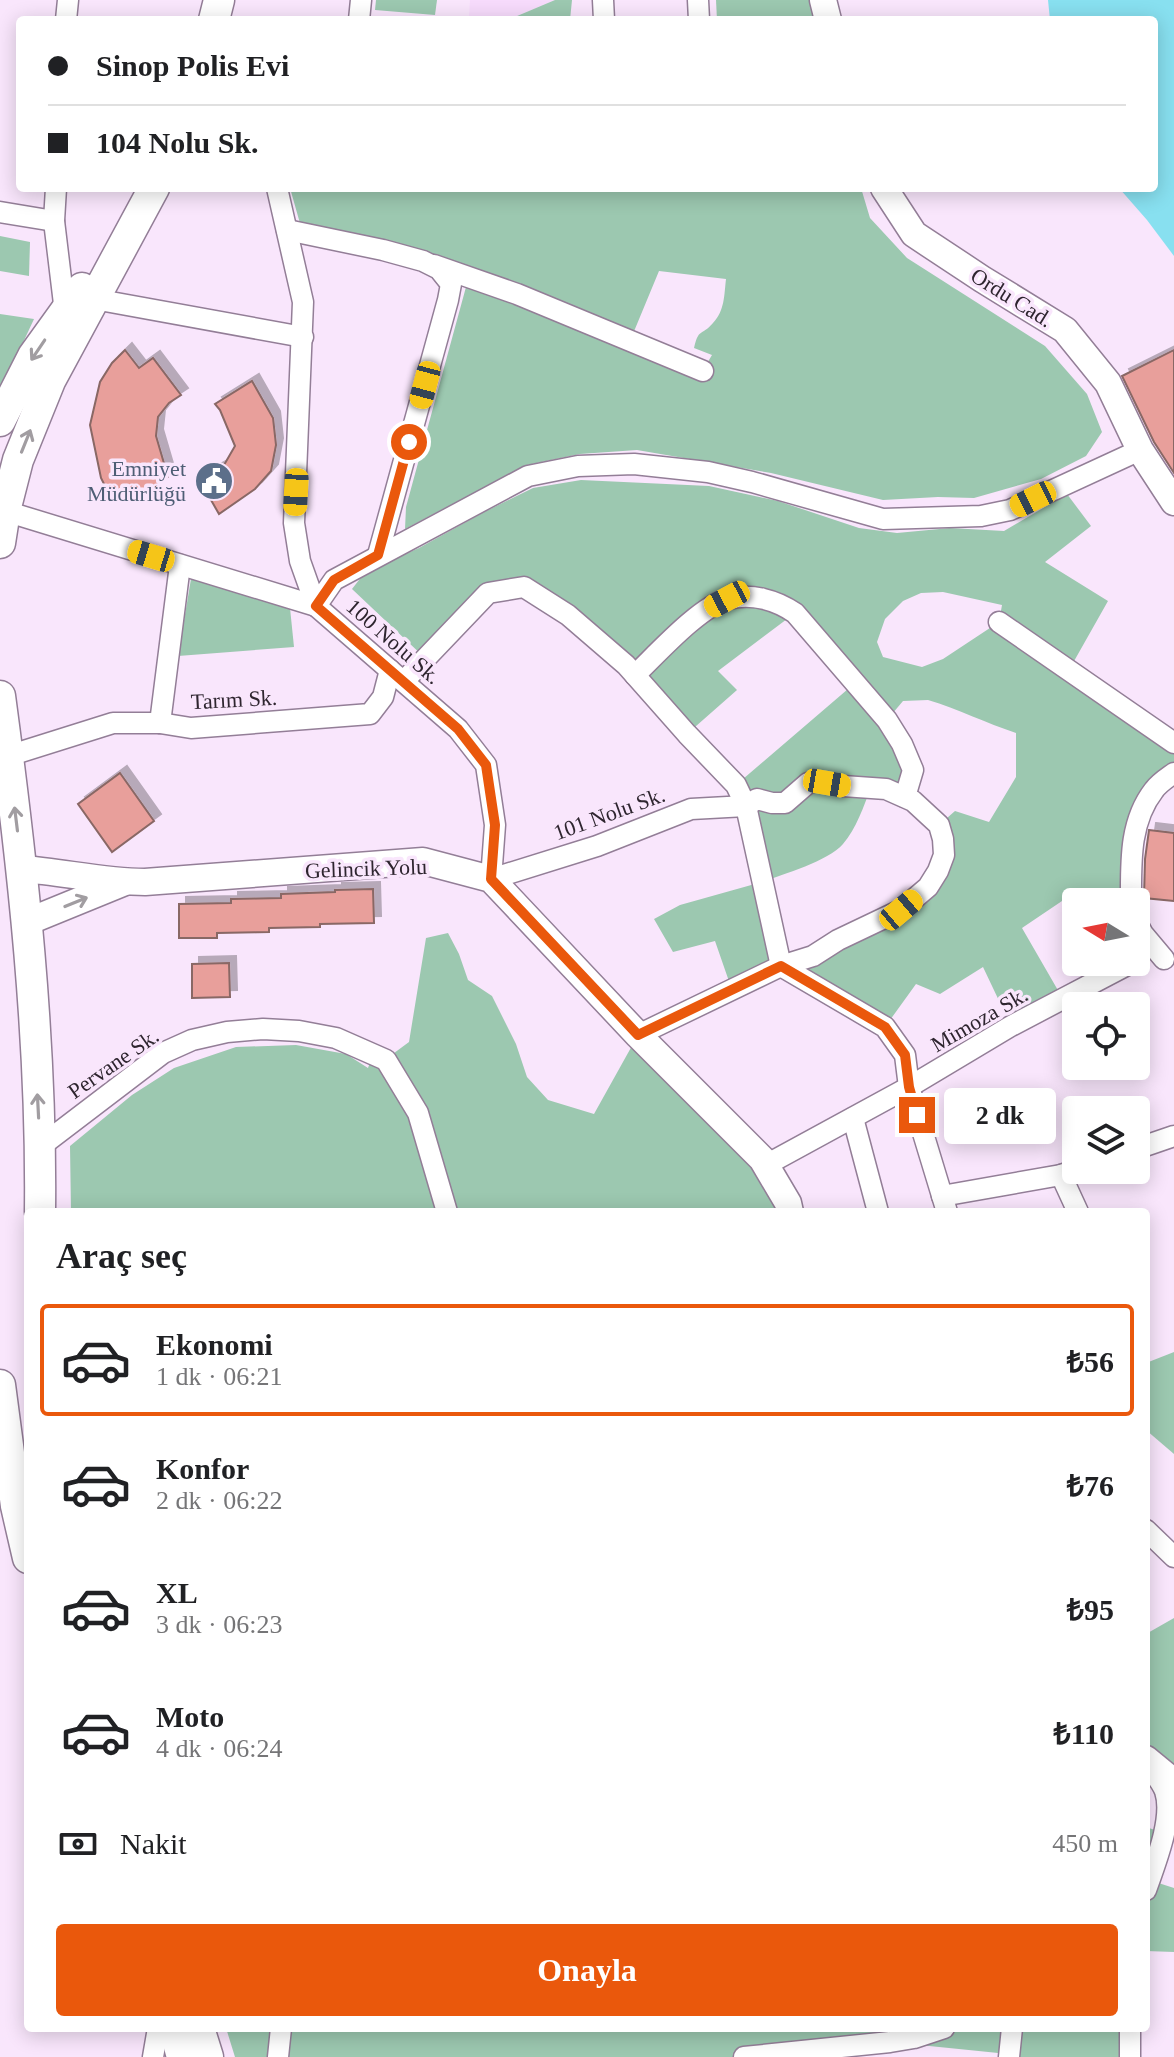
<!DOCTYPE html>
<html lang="tr">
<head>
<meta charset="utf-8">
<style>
	body { margin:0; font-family:Georgia,serif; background:#f6f6f6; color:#202124; height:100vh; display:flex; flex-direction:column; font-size:30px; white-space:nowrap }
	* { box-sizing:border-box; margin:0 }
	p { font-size:26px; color:#757577 }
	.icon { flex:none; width:44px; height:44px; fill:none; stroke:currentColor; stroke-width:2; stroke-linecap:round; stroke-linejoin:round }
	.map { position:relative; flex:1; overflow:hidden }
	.drawer { position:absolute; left:24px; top:1208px; width:1126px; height:824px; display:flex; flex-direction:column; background:#fff; border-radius:8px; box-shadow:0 4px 20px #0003 }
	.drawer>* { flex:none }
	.top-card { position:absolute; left:16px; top:16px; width:1142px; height:176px; border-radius:8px; box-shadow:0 4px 20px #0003; display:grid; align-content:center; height:176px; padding:0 32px; background:#fff }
	.needle { width:52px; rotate:280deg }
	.fabs { position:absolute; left:1062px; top:888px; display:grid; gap:16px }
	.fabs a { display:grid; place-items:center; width:88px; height:88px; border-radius:8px; background:#fff; box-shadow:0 4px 20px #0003; font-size:40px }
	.end { position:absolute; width:36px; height:36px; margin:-18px; border:10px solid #ea580c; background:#fff; box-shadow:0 0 0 4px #fff }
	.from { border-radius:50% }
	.bubble { position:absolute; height:56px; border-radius:8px; background:#fff; box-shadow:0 4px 20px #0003; font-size:26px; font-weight:600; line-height:56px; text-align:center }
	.car { position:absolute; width:24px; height:48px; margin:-24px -12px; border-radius:10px; box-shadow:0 0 6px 2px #0007; background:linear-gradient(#f5c518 24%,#345 0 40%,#f5c518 0 76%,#345 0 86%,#f5c518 0) }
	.top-card b { display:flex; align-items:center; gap:28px; height:76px; font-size:30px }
	.top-card b+b { border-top:2px solid #e0e0e0 }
	.top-card i { width:20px; height:20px; background:#202124 }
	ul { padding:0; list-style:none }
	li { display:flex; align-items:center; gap:24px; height:112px; margin:0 16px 12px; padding:0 16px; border:4px solid transparent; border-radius:8px }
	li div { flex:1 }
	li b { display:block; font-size:30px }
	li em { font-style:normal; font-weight:600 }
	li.current { border-color:#ea580c }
	li>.icon { width:72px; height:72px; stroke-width:1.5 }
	h2 { padding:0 32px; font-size:36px; line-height:96px }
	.pay { display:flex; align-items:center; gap:20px; height:88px; padding:0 32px; font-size:30px }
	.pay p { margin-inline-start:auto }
	.primary-button { display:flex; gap:16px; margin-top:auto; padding:16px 32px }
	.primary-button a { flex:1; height:92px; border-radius:8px; background:#ea580c; color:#fff; font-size:32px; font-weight:600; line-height:92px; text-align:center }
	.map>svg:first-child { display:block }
</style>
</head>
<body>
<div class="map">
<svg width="1174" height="2057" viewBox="0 0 1174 2057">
	<defs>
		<filter id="shadow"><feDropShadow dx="7" dy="-7" stdDeviation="0" flood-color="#0004"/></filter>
	</defs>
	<rect width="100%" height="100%" fill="#f9e6fc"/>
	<polygon fill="#f7dbfc" points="470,0 555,0 510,19 469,17"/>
	<g fill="#9cc8b0" fill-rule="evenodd">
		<polygon points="376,0 437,0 435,15 375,10"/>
		<polygon points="555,0 572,0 570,20 437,20 469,17 510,19"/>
		<polygon points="716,0 812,0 817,20 717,20"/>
		<path d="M 290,188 L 861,188 L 870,218 L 907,258 L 1045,346 L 1087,394 L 1102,432 L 1086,456 L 1041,479 L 974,498 L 938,497 L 883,500 L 771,473 L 637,450 L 580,454 L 527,465 L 405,529 L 406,507 L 469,276 L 303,234 ZM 659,271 L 726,279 C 724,295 725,310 713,323 C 701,337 699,327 694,348 L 712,355 L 703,370 L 630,341 Z"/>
		<polygon points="0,236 30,242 29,276 0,271"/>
		<polygon points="0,314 34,319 0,392"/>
		<path d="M 581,480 L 709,486 L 778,501 L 859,528 L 897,533 L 950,528 L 1004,531 L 1067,494 L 1091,526 L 1045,562 L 1108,601 L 1069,670 L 1174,743 L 1174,773 L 1138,815 L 1131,902 L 1076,902 L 1076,923 L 1062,901 L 1022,928 L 1063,999 L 1011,1026 L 983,967 L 940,994 L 916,984 L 885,1027 L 781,966 L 732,990 L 715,941 L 673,952 L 654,919 L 680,905 L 762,882 L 736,785 L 855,683 L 795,613 L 718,671 L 737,690 L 687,734 L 626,665 L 524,587 L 488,593 L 426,659 L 352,589 L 366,571 L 419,548 L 484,512 L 533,488 ZM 943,592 L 1002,605 L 999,622 L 943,659 L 922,667 L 883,657 L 877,642 L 885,619 L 903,601 L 921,593 ZM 928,700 C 958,709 986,723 1016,733 L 1016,777 L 989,822 L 955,811 L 939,825 L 928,887 L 781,966 L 762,882 C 784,874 828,861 843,844 C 856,829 864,806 871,787 L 905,797 L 902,744 L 887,720 L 903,701 Z"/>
		<polygon points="191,579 290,608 294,647 178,656"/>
		<polygon points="448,933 459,954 468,980 492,996 516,1044 527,1077 548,1100 594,1114 638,1035 762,1159 790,1212 71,1212 70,1146 132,1095 174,1068 236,1047 296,1045 346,1054 368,1068 373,1054 386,1059 409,1042 426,938"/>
		<polygon points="1174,1352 1174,1454 1146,1430 1146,1363"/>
		<polygon points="1174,1618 1174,1782 1146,1759 1146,1634"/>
		<polygon points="1146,1827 1164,1833 1149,1880 1174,1888 1174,1952 1146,1951"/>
		<polygon points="226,2028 885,2028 890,2042 944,2028 1130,2028 1130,2057 1009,2057 1008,2054 890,2042 744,2057 235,2057"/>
	</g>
	<polygon fill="#88e0f0" points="1048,0 1174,0 1174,256 1147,220 1119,188 1154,188 1154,20 1050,20"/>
	<g fill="#e89f9b" stroke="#896765" stroke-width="2" filter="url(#shadow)">
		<polygon points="125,350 139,368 153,358 181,395 169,403 158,417 156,436 168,477 136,502 129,491 112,500 101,478 90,425 100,382 112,363"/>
		<polygon points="1174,350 1174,473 1154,442 1122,376"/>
		<polygon points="252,381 273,418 276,445 271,471 255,489 219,514 199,479 224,465 235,446 220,410 215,404"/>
		<polygon points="120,773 154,821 112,852 78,804"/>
		<polygon points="1149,830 1174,833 1174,901 1144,898 1145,859"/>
		<polygon points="373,889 374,923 320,924 320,927 269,928 269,932 217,933 217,938 179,938 179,904 231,903 231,899 281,898 281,894 335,892 335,890"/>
		<polygon points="229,963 230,997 192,998 192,964"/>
	</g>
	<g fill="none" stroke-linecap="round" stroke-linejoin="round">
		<defs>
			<g id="minor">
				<polyline points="603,0 604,20"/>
				<polyline points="698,0 699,20"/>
				<polyline points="66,20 68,0"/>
				<polyline points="359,20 361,0"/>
				<polyline points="56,188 54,221 65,312"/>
				<polyline points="277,188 303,302 294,523 300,561 316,606 458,729 486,765 495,825 491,879 597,846 691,809 746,806 757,799 772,803 785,803 808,783 817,781 843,786 886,789 913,801 939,825 943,839 944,855 938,871 928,887 901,910 838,940 813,956 781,966 638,1035"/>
				<polyline points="0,212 54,221"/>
				<polyline points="287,230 383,250 423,261 439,269 451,284 448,300 378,555"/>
				<polyline points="434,265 517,294 703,371"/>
				<polyline points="94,299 303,337"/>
				<polyline points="5,511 316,606"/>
				<polyline points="316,606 334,580 528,476 578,466 634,464 708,472 752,482 883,519 981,516 1010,510 1140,450"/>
				<polyline points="999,622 1174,743"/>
				<path d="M 635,675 C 657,654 700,606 728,599 C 752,593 776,600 795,613 L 887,720 L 902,744 L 913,770 L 905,797"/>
				<polyline points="404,681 488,593 524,587 568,615 626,665 687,734 736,785 746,806 781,966"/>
				<polyline points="160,723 180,565"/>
				<polyline points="8,756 113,723 160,723 191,728 370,714 383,697 390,670"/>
				<path d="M 1131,902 C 1131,863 1129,822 1154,790 C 1159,783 1167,778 1174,773"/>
				<polyline points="1136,921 1143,934 1164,959"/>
				<polyline points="781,966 885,1027 905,1055 909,1087 947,1212"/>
				<polyline points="853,1118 878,1212"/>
				<polyline points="41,1146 163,1053 192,1040 227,1032 263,1029 299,1031 336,1038 386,1060 418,1113 447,1212"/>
				<polyline points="1136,1149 1174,1136"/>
				<polyline points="766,1165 909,1087 1011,1026 1133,962"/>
				<polyline points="1061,1175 1078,1212"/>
				<polyline points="942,1196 1061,1175 1076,1170"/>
				<polyline points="1146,1530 1174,1557"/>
				<path d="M 1146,1890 C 1155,1864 1174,1818 1165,1791 C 1162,1783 1156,1776 1151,1769"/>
				<polyline points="1130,2028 1130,2057"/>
				<polyline points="153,2057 158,2028"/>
				<polyline points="278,2057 281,2028"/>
				<polyline points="744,2057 890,2042 914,2038 944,2028"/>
				<polyline points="1009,2057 1012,2028"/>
			</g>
			<g id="major">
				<polyline points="823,0 828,20"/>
				<polyline points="884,188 914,234 982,279 1065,330 1108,383 1140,450 1174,502"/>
				<path d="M 23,869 C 63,872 104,882 145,882 L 423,861 L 491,879 L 638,1035 L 762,1159 L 788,1203 L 790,1212"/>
				<polyline points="27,922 125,882"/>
				<polyline points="1146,1759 1174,1782"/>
			</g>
			<g id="highway">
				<polyline points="214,20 219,0"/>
				<polyline points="0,421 33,356 82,288"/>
				<polyline points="0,543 5,511 18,460 50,381 154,188"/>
				<path d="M 0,696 C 23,867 42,1039 40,1212"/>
				<polyline points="0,1385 16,1506 28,1558"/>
				<polyline points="174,2028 182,2057"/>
				<polyline points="199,2028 208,2057"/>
			</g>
		</defs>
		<use href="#minor" stroke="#937e97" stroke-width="23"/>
		<use href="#major" stroke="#937e97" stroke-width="29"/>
		<use href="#highway" stroke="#937e97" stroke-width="33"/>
		<use href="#minor" stroke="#fff" stroke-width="20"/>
		<use href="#major" stroke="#fff" stroke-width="26"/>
		<use href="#highway" stroke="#fff" stroke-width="30"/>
	</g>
	<defs><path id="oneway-shaft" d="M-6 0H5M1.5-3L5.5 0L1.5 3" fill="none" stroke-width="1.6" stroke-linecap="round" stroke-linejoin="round" transform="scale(2)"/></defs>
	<g stroke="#a19da1">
		<use href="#oneway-shaft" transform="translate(38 350) rotate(124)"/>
		<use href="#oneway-shaft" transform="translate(26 441) rotate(-68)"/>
		<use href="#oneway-shaft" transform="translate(16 819) rotate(-97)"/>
		<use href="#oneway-shaft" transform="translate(76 902) rotate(-22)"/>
		<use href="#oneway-shaft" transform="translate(38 1106) rotate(-93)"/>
	</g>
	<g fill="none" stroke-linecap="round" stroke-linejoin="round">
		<polyline stroke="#ea580c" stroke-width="10" points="409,442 378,555 334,580 316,606 458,729 486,765 495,825 491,879 638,1035 781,966 885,1027 905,1055 909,1087 917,1115"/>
	</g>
	<defs>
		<symbol id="civic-disc" viewBox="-11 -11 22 22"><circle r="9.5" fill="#5c6f8a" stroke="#f9e6fc"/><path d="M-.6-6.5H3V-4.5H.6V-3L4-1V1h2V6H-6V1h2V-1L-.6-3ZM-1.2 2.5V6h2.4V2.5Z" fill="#fff"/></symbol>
	</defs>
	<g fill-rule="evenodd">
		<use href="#civic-disc" x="192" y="459" width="44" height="44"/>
	</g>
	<g text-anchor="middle" stroke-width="7" stroke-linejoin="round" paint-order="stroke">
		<g font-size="22" fill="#2e252f" stroke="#f9e6fc">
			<text transform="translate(1012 297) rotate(32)" y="8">Ordu Cad.</text>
			<text transform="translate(394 641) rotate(41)" y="8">100 Nolu Sk.</text>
			<text transform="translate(234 699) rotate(-3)" y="8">Tarım Sk.</text>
			<text transform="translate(609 813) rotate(-20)" y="8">101 Nolu Sk.</text>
			<text transform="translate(366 868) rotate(-2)" y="8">Gelincik Yolu</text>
			<text transform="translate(979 1019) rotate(-30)" y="8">Mimoza Sk.</text>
			<text transform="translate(113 1063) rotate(-35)" y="8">Pervane Sk.</text>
		</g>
		<g font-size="22" fill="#4e5e75" stroke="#f9e6fc" text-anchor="end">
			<text x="186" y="476">Emniyet<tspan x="186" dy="25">Müdürlüğü</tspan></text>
		</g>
	</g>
</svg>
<div class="fabs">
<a><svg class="needle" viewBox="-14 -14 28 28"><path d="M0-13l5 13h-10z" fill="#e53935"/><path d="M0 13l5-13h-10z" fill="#757577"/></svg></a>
<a><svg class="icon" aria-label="locate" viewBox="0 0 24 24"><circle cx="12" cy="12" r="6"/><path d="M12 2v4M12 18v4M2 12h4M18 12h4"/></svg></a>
<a><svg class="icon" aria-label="layers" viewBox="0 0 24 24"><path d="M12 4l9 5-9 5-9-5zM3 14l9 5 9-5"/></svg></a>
</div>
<i class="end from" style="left:409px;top:442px"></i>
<i class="end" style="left:917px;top:1115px"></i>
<div class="bubble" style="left:944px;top:1088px;width:112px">2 dk</div>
<i class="car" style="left:425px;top:385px;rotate:195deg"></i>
<i class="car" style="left:296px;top:492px;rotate:183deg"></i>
<i class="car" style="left:1033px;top:499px;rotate:244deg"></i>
<i class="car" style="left:151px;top:556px;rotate:287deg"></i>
<i class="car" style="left:727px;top:599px;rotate:242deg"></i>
<i class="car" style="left:827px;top:783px;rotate:100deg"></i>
<i class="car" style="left:901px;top:910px;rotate:50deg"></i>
<div class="top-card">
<b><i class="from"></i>Sinop Polis Evi</b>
<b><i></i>104 Nolu Sk.</b>
</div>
<section class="drawer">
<h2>Araç seç</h2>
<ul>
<li class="current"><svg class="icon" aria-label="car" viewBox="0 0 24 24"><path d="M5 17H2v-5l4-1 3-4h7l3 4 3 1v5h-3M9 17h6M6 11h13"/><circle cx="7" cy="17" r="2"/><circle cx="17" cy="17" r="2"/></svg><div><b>Ekonomi</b><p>1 dk · 06:21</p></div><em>₺56</em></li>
<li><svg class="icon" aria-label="car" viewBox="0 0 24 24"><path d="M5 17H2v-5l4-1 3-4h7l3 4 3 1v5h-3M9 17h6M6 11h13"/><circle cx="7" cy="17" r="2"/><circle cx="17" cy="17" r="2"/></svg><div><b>Konfor</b><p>2 dk · 06:22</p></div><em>₺76</em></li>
<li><svg class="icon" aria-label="car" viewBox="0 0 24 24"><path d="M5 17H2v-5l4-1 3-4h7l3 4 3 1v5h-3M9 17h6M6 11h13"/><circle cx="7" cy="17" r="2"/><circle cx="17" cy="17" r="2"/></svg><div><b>XL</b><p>3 dk · 06:23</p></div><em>₺95</em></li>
<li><svg class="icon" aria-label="car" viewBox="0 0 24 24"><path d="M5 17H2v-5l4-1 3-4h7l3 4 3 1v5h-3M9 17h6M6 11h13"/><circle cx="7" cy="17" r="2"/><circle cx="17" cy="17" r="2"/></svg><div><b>Moto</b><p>4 dk · 06:24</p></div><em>₺110</em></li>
</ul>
<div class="pay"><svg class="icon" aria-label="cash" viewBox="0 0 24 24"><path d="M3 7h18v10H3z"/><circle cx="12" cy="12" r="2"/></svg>Nakit<p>450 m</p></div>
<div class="primary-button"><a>Onayla</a></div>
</section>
</div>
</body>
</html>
